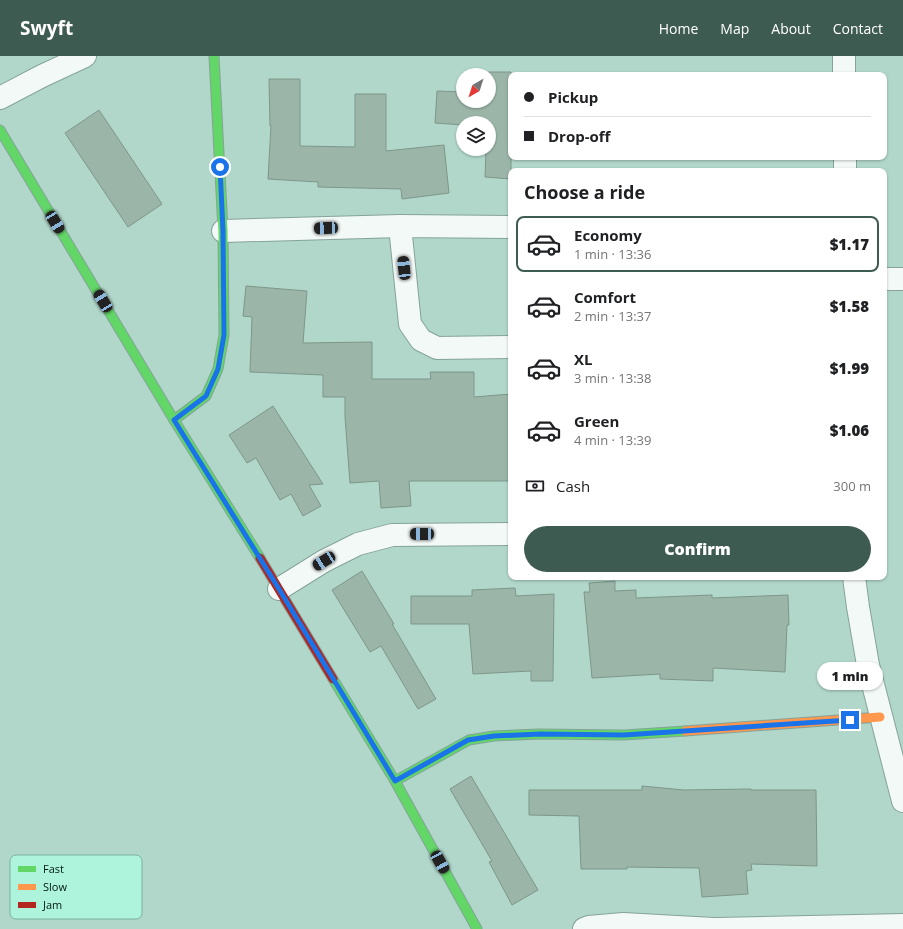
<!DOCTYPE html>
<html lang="en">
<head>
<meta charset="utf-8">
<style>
	body { margin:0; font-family:"Open Sans",sans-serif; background:#f6f6f6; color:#202124; height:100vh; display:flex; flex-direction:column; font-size:15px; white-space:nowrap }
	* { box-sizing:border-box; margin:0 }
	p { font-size:13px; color:#757577 }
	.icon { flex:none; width:22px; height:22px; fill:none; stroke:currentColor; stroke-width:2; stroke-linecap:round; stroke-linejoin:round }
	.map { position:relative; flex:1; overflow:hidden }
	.drawer { position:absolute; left:508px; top:112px; width:379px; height:412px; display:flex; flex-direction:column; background:#fff; border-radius:8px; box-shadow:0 1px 3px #0004 }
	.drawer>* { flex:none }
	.guide { position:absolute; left:508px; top:16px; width:379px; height:88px; border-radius:8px; box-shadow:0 1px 3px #0004; display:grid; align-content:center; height:88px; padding:0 16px; background:#fff }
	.needle { width:26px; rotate:219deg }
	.tools { position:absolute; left:456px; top:12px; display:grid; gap:8px }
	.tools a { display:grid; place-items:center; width:40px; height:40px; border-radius:50%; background:#fff; box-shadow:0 1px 3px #0004; font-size:20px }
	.end { position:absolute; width:18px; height:18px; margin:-9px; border:5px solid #1a73e8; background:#fff; box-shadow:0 0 0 2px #fff }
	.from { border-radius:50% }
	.bubble { position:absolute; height:28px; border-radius:14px; background:#fff; box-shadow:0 1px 3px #0004; font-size:13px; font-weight:800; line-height:28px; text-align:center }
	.car { position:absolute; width:12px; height:24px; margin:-12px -6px; border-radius:5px; box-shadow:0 0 3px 1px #0007; background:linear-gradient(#222 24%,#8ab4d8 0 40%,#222 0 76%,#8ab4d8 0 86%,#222 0) }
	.guide b { display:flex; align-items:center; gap:14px; height:38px; font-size:15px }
	.guide b+b { border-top:1px solid #e0e0e0 }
	.guide i { width:10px; height:10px; background:#202124 }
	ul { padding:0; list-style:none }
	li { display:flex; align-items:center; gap:12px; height:56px; margin:0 8px 6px; padding:0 8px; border:2px solid transparent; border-radius:8px }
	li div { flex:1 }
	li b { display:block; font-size:15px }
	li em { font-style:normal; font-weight:800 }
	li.active { border-color:#3e5b52 }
	li>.icon { width:36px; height:36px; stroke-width:1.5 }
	h2 { padding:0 16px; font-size:18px; line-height:48px }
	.pay { display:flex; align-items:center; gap:10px; height:44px; padding:0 16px; font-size:15px }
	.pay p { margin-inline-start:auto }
	.cta { display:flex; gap:8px; margin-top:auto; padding:8px 16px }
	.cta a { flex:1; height:46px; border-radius:24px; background:#3e5b52; color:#fff; font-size:16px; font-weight:800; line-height:46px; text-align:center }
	header { display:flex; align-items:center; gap:24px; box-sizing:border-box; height:56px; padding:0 20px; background:#3e5b52; color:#fff }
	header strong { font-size:19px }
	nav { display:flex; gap:22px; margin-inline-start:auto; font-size:14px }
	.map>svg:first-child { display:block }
</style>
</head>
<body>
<header>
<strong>Swyft</strong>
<nav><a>Home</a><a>Map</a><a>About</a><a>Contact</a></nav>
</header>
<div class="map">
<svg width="903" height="873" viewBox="0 0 903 873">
	<rect width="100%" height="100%" fill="#b1d7ca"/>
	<g fill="#9bb5a8" stroke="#7d978a">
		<polygon points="481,16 511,16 511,123 485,121 486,93 489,93 489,67 463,67 463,69 435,67 437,35 463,36 463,45 489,45 489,19 482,19"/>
		<polygon points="269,23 300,23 300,90 355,91 355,38 386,38 386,95 444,89 449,137 402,143 401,133 318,131 318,126 268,123 271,70 270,70"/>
		<polygon points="99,54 162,148 128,171 65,77"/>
		<polygon points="246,230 307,235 303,287 372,286 372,323 431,323 430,316 474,316 474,341 511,338 511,425 409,425 411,450 381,452 379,425 350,427 345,361 345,341 323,341 323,319 250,316 252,261 243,260"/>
		<polygon points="273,350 323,428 309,429 321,450 303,460 291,438 280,444 256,402 247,407 229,379"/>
		<polygon points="362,515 394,568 392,568 436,643 418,653 381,590 370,596 332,534"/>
		<polygon points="615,525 615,535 636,534 636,542 712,539 712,542 788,539 789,569 787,569 785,616 713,612 713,625 660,623 660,618 592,622 584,536 590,536 589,527"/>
		<polygon points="515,532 516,540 554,538 553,625 531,625 531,615 473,618 469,568 411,568 411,540 472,540 472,534"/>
		<polygon points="471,720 538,834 512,849 489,806 492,805 450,733"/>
		<polygon points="642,730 684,734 751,733 751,734 816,734 817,810 751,808 752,814 746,815 748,838 702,841 699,812 627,811 627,813 581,813 579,760 529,759 529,734 642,734"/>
	</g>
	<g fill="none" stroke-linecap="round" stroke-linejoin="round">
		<defs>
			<g id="street">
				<polyline points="844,0 844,19"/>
				<polyline points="0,42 42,20 85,0"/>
				<polyline points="845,101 845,115"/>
				<polyline points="400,170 410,268 421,284 437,292 511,291"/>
				<polyline points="223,175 400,170 511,171"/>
				<polyline points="884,223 903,223"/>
				<polyline points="854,521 858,551 868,609 903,745"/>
				<polyline points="279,533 324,505 358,488 392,479 511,478"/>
				<polyline points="584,873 589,871 623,868 713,873"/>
				<polyline points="717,873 903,869"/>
			</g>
			<g id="fast">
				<polyline points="0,74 174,364 260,502"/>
				<polyline points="174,364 206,340 218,313 224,279 223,175 214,0"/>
				<polyline points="333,623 395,725 477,873"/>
				<polyline points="395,725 469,684 494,680 539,678 624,679 685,675"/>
			</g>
			<polyline id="slow" points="685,675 880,661"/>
			<polyline id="jam" points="260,502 333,623"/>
		</defs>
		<use href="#street" stroke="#85a39a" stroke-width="24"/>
		<use href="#fast" stroke="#85a39a" stroke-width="11"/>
		<use href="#slow" stroke="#85a39a" stroke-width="11"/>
		<use href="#jam" stroke="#85a39a" stroke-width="11"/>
		<use href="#street" stroke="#f3f9f7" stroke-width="22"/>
		<use href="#fast" stroke="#63d668" stroke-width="9"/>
		<use href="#slow" stroke="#ff974d" stroke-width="9"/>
		<use href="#jam" stroke="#b3261e" stroke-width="9"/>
	</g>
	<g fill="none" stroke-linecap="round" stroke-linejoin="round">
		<polyline stroke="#1a73e8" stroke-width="5" points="220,111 223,175 224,279 218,313 206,340 174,364 279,533 395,725 468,684 494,680 540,678 624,679 850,664"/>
	</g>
	<rect x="10" y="799" width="132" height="64" rx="6" fill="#aef4dd" stroke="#7ab2a0" stroke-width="1"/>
	<rect x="18" y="810" width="18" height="6" fill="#63d668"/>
	<rect x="18" y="828" width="18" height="6" fill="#ff974d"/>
	<rect x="18" y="846" width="18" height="6" fill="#b3261e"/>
	<g font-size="11" fill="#001811">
		<text x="43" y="817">Fast</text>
		<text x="43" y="835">Slow</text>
		<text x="43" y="853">Jam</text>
	</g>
</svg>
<div class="tools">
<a><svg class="needle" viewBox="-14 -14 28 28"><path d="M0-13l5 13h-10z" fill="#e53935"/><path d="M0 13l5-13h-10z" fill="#757577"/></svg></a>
<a><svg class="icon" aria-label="layers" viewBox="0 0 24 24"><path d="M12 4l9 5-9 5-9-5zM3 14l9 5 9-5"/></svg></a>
</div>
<i class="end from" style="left:220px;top:111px"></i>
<i class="end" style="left:850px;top:664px"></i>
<div class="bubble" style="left:817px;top:606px;width:66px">1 min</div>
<i class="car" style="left:55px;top:166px;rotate:149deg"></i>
<i class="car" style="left:326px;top:172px;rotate:268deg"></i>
<i class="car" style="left:404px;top:212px;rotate:354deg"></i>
<i class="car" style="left:103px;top:245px;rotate:329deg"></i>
<i class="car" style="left:422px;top:478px;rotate:270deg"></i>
<i class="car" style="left:324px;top:505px;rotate:238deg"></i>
<i class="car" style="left:440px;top:806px;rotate:151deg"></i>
<div class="guide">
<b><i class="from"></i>Pickup</b>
<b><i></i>Drop-off</b>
</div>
<section class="drawer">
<h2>Choose a ride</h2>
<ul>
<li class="active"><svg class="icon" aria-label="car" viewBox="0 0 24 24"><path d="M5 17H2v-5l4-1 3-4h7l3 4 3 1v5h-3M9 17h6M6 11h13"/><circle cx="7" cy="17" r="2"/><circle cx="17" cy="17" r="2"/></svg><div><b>Economy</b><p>1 min · 13:36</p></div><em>$1.17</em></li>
<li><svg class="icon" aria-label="car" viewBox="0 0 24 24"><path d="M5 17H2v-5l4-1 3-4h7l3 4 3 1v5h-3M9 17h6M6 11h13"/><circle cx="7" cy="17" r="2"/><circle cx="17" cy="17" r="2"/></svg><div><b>Comfort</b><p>2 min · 13:37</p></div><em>$1.58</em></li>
<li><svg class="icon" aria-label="car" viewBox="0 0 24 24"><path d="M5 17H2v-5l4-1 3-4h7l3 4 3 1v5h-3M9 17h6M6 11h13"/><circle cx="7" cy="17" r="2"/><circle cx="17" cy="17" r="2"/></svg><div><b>XL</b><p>3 min · 13:38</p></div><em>$1.99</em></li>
<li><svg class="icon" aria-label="car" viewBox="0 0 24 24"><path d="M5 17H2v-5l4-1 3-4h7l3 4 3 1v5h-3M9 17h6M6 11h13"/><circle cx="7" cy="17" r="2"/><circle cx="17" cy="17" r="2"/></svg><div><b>Green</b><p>4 min · 13:39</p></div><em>$1.06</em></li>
</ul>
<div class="pay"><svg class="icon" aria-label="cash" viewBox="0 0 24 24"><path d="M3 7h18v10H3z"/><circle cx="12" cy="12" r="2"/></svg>Cash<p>300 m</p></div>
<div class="cta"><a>Confirm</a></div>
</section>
</div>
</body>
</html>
